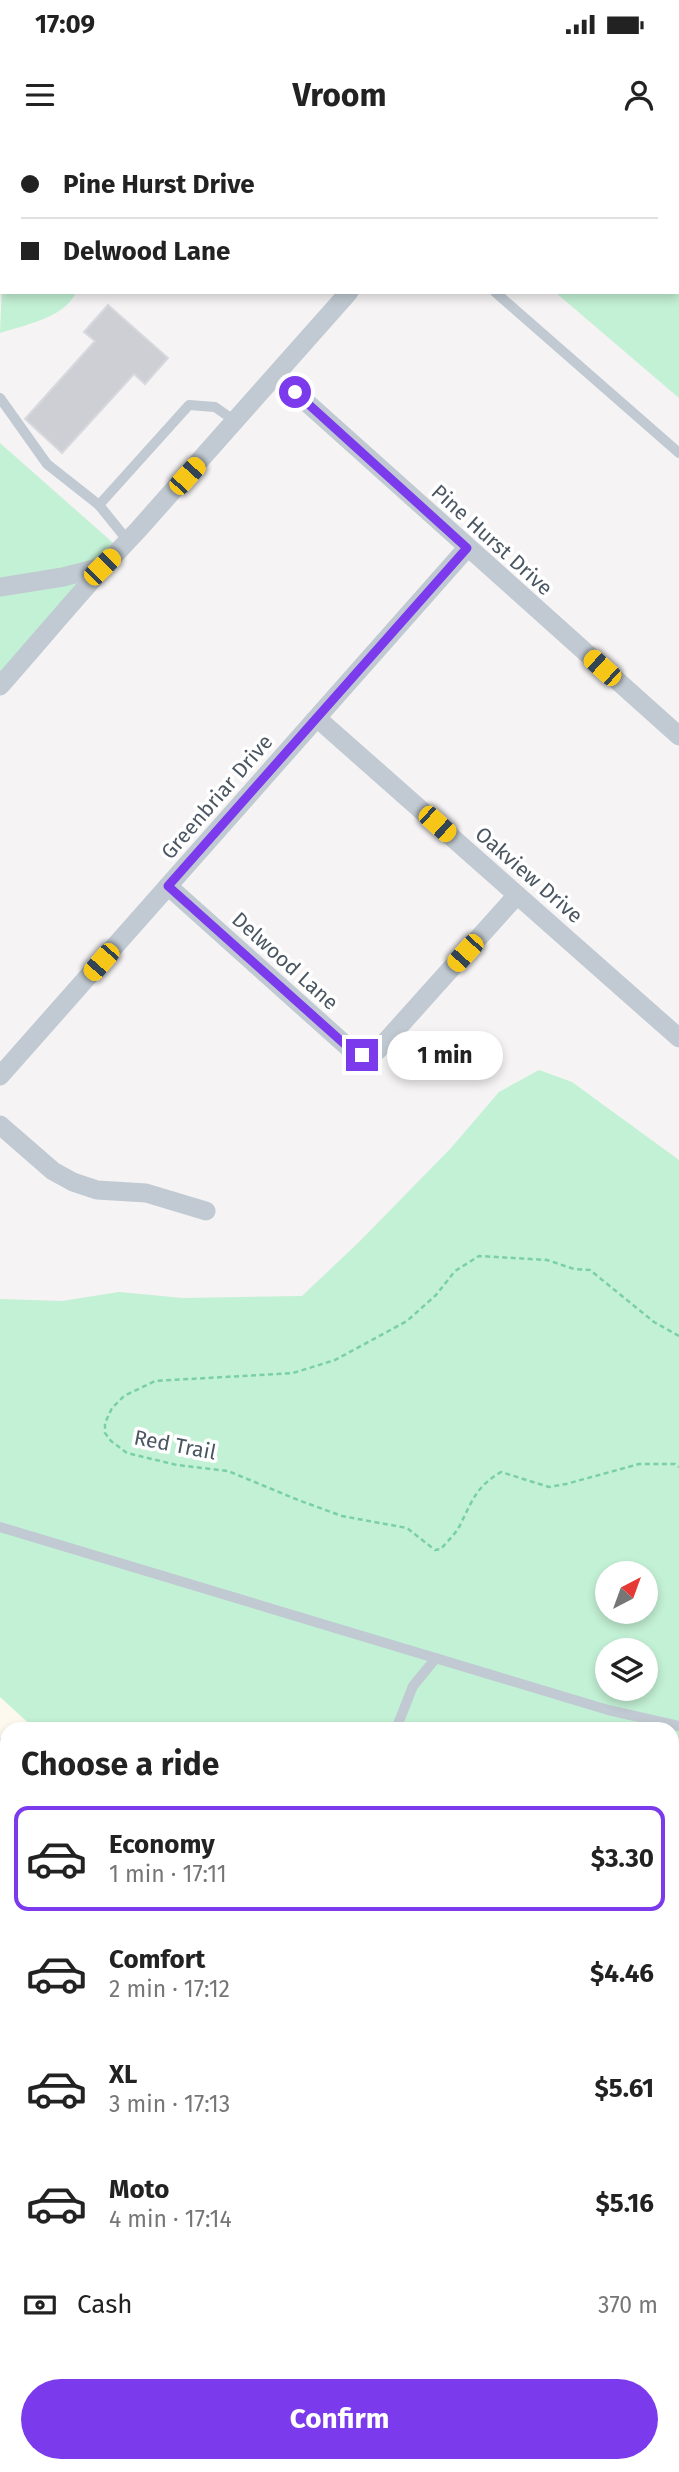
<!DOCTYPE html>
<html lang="en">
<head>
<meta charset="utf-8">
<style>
	body { margin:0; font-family:"Fira Sans",sans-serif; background:#f2f2f2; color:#222; height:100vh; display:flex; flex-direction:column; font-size:26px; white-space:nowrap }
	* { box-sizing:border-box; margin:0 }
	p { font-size:23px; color:#767676 }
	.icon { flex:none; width:38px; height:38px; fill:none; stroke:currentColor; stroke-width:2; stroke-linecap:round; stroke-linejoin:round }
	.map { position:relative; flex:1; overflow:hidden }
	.side { position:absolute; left:0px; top:1582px; width:679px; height:751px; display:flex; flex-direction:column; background:#fff; border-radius:21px 21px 0 0; box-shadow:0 4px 10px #0003 }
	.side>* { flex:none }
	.guide { position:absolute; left:0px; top:0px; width:679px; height:154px; box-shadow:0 4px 10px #0003; display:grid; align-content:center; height:154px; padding:0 21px; background:#fff }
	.needle { width:46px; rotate:41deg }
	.fabs { position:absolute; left:595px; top:1421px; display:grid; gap:14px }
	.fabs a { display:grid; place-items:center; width:63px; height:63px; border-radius:50%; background:#fff; box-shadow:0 4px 10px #0003; font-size:35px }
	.end { position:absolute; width:32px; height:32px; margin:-16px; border:9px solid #7c3aed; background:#fff; box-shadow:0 0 0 4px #fff }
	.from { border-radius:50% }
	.bubble { position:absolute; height:49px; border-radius:24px; background:#fff; box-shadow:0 4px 10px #0003; font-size:23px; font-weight:700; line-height:49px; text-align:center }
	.car { position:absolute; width:21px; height:42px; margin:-21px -10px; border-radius:9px; box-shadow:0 0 5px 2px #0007; background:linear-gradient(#f5c518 24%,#345 0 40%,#f5c518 0 76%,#345 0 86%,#f5c518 0) }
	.guide b { display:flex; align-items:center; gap:24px; height:66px; font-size:26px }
	.guide b+b { border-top:2px solid #e0e0e0 }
	.guide i { width:18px; height:18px; background:#222 }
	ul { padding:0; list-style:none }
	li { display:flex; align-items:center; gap:21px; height:105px; margin:0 14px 10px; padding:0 7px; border:4px solid transparent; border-radius:14px }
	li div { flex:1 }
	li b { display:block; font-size:26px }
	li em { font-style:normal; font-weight:700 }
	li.current { border-color:#7c3aed }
	li>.icon { width:63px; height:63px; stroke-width:1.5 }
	h2 { padding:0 21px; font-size:32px; line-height:84px }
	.pay { display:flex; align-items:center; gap:18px; height:77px; padding:0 21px; font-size:26px }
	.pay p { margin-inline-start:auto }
	.button { display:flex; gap:14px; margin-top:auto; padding:14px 21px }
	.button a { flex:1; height:80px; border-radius:42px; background:#7c3aed; color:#fff; font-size:28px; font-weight:700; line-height:80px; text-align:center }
	.status { display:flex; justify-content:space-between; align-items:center; height:49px; padding:0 35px; background:#fff; direction:ltr }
	.status svg { height:19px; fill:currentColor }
	header { display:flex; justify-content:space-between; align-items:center; height:91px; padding:0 21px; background:#fff; font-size:32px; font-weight:700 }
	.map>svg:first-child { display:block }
</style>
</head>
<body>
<div class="status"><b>17:09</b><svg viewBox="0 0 49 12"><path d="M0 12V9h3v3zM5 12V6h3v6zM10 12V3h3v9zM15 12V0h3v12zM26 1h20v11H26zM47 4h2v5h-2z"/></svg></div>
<header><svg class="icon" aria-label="menu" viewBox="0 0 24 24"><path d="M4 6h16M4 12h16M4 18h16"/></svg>Vroom<svg class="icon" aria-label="person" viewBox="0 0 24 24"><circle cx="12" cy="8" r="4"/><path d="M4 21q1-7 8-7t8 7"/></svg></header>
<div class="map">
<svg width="679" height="2332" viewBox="0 0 679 2332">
	<rect width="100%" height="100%" fill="#f5f3f3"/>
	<g fill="#fdf9ef">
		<polygon points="0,1557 35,1589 7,1589 7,2326 455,2326 534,2332 0,2332"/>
		<polygon points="679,2319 679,2332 611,2332 631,2326 672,2326 672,2320"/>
	</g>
	<g fill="#c3f1d5" fill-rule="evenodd">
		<polygon points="532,0 679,0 679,258 555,152 677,152 677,2 530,2"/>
		<path d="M 2,145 L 2,152 L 76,152 C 65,178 24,185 0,193 Z"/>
		<polygon points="0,303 120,409 0,546"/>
		<path d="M 539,930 L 572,942 L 679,1020 L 679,2319 L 672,2320 L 672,1589 L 35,1589 L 0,1557 L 0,1159 L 62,1161 L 119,1152 L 183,1158 L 302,1156 L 359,1102 L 451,1008 L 499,952 ZM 607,1433 L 646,1433 L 646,1472 L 607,1472 ZM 607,1510 L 646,1510 L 646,1549 L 607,1549 Z"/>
		<path d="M 455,2326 L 631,2326 C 577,2332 510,2330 455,2326 Z"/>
	</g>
	<polygon fill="#cdcfd5" stroke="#d7d9de" stroke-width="2" points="108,165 168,218 145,244 134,234 62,313 25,279 95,201 84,192"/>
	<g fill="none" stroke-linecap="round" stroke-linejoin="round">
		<path stroke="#7ad0a6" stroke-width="2.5" stroke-dasharray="5 3.5" stroke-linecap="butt" d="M 679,1196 L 654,1182 L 590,1130 L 574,1129 L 547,1120 L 479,1116 L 455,1131 L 436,1155 L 407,1181 L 335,1220 L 293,1233 L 155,1241 L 124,1256 L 112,1268 L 105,1283 L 105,1293 L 111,1301 L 127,1313 L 177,1325 L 228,1331 L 298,1360 L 342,1376 L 407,1388 L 435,1410 L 441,1409 C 448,1400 457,1393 461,1383 C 473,1359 477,1346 501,1332 L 549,1347 L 566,1344 L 639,1324 L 675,1324 L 679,1327"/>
		<g stroke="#c1cad2" stroke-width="10">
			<polyline points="495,152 679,313"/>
			<polyline points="0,258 47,324 99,365 128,401"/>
			<polyline points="99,365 189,265 215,267 235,281"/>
			<polyline points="0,1387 608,1570 679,1586"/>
			<polyline points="396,1589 413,1546 436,1518"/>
			<polyline points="0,1603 7,1609"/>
			<polyline points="0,1685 7,1677"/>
			<polyline points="672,1830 679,1826"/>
			<polyline points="672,1990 679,2001"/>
			<polyline points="0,2153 7,2159"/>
			<polyline points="0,2315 7,2317"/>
			<polyline points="42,2326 73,2332"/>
			<polyline points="164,2326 164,2332"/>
		</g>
		<g stroke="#c1cad2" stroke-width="19">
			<polyline points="353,0 354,2"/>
			<polyline points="480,2 482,0"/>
			<polyline points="276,235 679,596"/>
			<polyline points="0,447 63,437 102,427"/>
			<path d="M 0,546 C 46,494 90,440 138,390 L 349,152"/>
			<polyline points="317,578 679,898"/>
			<path d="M 168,746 L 349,908 C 359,915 368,918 378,910 L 517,755"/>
			<polyline points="0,936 467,408"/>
			<polyline points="0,985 53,1031 73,1042 97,1050 146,1053 206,1071"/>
		</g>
	</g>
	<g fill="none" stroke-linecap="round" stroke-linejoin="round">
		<polyline stroke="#7c3aed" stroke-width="9" points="295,252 467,408 168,746 349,908 362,915"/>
	</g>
	<g text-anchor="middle" stroke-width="7" stroke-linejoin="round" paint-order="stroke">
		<g font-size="21" fill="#4a5661" stroke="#fff">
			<text transform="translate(492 400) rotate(42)" y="7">Pine Hurst Drive</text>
			<text transform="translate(217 657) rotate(-49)" y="7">Greenbriar Drive</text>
			<text transform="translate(529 735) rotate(41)" y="7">Oakview Drive</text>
			<text transform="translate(285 821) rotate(42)" y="7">Delwood Lane</text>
			<text transform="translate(175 1305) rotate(11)" y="7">Red Trail</text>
		</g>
	</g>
</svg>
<div class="fabs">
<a><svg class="needle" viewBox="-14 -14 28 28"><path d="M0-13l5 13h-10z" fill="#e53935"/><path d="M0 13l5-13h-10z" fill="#767676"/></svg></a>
<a><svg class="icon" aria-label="layers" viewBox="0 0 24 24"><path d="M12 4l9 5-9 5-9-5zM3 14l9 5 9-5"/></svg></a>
</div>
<i class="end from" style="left:295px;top:252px"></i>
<i class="end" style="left:362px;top:915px"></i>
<div class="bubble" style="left:387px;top:891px;width:116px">1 min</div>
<i class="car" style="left:187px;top:336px;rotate:42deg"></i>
<i class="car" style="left:102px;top:427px;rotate:45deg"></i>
<i class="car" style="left:602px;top:528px;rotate:312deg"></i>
<i class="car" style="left:437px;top:684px;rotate:132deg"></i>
<i class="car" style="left:465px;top:813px;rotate:222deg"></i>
<i class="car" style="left:101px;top:822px;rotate:221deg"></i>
<div class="guide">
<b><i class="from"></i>Pine Hurst Drive</b>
<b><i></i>Delwood Lane</b>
</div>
<section class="side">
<h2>Choose a ride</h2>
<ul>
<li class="current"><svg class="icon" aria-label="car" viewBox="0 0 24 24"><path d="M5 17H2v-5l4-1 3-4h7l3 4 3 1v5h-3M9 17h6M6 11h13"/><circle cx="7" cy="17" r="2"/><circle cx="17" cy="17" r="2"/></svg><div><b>Economy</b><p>1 min · 17:11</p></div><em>$3.30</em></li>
<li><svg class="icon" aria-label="car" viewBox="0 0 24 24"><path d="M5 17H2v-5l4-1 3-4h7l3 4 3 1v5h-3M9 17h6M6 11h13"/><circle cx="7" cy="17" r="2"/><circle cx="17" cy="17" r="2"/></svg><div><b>Comfort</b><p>2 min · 17:12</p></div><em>$4.46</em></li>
<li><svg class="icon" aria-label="car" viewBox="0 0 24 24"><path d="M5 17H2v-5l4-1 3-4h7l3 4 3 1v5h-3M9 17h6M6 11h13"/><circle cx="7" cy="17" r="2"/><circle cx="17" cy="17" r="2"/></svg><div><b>XL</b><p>3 min · 17:13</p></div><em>$5.61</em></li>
<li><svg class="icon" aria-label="car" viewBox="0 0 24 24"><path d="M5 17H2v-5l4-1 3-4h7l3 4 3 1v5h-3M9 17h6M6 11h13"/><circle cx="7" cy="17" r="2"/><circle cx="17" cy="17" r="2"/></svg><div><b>Moto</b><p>4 min · 17:14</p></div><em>$5.16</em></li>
</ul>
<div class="pay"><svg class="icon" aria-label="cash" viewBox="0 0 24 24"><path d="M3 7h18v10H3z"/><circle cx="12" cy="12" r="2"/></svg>Cash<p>370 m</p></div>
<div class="button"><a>Confirm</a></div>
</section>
</div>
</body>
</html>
